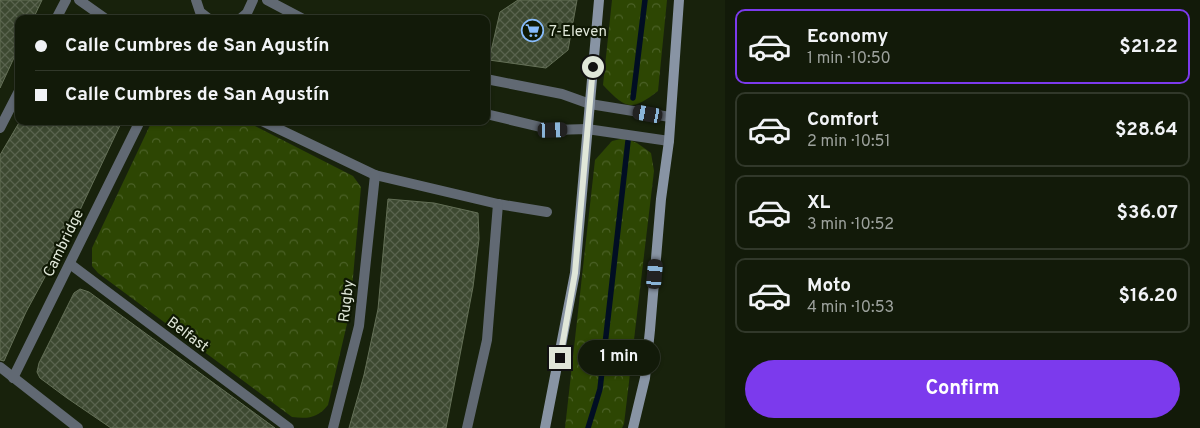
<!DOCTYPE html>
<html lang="en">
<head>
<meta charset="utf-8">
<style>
	body { margin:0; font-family:Overpass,sans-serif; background:#1b2312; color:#f1f3f6; height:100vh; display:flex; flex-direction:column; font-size:19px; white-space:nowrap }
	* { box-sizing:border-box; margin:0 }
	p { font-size:16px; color:#9ca19c }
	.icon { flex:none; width:28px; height:28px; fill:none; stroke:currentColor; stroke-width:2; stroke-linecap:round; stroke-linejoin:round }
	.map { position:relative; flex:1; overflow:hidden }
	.side { display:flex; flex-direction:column; background:#121a09; width:475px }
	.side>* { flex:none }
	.banner { position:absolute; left:15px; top:15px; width:475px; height:110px; border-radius:10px; box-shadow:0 1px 4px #0004,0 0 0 1px #31382a; display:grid; align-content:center; height:110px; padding:0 20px; background:#121a09 }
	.end { position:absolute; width:22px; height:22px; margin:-11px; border:6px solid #e0e7d9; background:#111; box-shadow:0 0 0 2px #111 }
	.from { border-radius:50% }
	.bubble { position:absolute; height:35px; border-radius:18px; background:#121a09; box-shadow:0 1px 4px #0004,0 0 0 1px #31382a; font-size:16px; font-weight:700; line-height:35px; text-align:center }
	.car { position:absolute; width:15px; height:30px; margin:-15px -8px; border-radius:6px; box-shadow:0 0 4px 1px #0007; background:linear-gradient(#222 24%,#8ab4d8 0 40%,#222 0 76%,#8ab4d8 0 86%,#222 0) }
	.banner b { display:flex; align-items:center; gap:18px; height:48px; font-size:19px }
	.banner b+b { border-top:1px solid #31382a }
	.banner i { width:12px; height:12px; background:#f1f3f6 }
	ul { padding:9px 0 0; list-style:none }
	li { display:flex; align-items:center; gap:15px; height:75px; margin:0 10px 8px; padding:0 10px; border:2px solid #31382a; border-radius:10px }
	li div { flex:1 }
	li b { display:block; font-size:19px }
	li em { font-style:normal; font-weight:700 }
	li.current { border-color:#7c3aed }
	li>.icon { width:45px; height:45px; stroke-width:1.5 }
	.action { display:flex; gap:10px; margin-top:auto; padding:10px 20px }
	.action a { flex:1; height:58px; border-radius:30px; background:#7c3aed; color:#fff; font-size:20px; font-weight:700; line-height:58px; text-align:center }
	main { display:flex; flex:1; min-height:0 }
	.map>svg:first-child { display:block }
</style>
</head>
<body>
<main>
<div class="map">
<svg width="725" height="428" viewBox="0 0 725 428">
	<defs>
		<pattern id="park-crowns" width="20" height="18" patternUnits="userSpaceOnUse" patternTransform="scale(1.25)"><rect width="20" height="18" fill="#2d4603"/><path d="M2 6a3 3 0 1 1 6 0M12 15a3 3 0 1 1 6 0" fill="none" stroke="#4b6127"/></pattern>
		<pattern id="building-cross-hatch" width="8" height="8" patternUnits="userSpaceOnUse" patternTransform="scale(1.25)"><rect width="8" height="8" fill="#3d4931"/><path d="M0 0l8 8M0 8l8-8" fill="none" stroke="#59634e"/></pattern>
	</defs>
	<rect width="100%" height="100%" fill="#18220c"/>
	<g fill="url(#park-crowns)">
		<path d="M 612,0 L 667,0 L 658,91 C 631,112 626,109 603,85 Z"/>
		<path d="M 152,121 L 245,121 L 353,176 L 361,187 L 350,311 L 328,405 C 318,418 308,419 292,417 L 98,273 L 92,266 L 92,248 Z"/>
		<polygon points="625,138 637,143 651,153 654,171 624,424 622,428 565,428 595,160 612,141"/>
	</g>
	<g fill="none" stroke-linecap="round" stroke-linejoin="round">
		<g stroke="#010e23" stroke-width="5.5">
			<polyline points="633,98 645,0"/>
			<polyline points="588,428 600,389 628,141"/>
		</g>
	</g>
	<g fill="url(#building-cross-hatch)" stroke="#647057">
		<polygon points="0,0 42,0 33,19 19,19 19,47 0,88"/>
		<polygon points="518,0 577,0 568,50 546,68 489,60 500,12"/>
		<polygon points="20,121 122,121 72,227 26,312 4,361 0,360 0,155"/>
		<polygon points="388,199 434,203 478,213 479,239 473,287 446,428 349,428 364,375 378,309"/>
		<polygon points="80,289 89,292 275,428 111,428 67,398 40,378 37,372 39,363 74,293"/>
	</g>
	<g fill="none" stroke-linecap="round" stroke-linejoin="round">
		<g stroke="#616973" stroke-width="10">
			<polyline points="79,0 106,19"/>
			<polyline points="196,0 200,12 209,19"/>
			<polyline points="267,0 303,19"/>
			<polyline points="56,19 66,0"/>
			<polyline points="240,19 247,13 253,0"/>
			<polyline points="486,79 562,94 590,104 670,117"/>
			<polyline points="486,114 553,130 587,129 669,141"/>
			<polyline points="262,121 375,175 498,204 547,212"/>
			<polyline points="0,128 19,91"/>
			<polyline points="70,264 289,428"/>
			<polyline points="0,367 78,428"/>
			<polyline points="13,378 140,121"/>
			<polyline points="333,428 359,326 375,175"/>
			<polyline points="467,428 487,340 498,204"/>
		</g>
		<g stroke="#8894a4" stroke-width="10">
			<polyline points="545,428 575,273 599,0"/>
			<polyline points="633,428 645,378 650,330 661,199 669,141 679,0"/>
		</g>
	</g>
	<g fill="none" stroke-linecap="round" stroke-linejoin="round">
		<polyline stroke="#e0e7d9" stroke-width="6" points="560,358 575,273 593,67"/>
	</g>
	<defs>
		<symbol id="supermarket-ring" viewBox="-11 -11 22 22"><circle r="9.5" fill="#0f1804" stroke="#87bbfb" stroke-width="1.5"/><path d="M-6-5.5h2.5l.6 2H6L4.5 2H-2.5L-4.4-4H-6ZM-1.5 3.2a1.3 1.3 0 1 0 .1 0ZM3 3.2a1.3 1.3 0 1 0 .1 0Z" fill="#87bbfb"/></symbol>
	</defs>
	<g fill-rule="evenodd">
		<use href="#supermarket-ring" x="520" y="18" width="25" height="25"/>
	</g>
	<g text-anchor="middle" stroke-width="4.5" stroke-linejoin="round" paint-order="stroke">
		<g font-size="15" fill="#e0e7d9" stroke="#0f1804" text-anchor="start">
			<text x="549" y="36">7-Eleven</text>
		</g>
		<g font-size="15" fill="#e0e7d9" stroke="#0f1804">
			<text transform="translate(63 243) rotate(-64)" y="5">Cambridge</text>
			<text transform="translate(346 301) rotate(-83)" y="5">Rugby</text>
			<text transform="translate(188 334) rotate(37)" y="5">Belfast</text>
		</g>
	</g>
</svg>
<i class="end from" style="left:593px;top:67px"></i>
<i class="end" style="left:560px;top:358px"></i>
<div class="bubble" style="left:578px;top:340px;width:82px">1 min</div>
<i class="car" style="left:648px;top:114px;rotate:280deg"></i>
<i class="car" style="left:553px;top:130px;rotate:88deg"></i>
<i class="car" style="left:655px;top:274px;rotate:5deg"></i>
<div class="banner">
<b><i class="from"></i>Calle Cumbres de San Agustín</b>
<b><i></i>Calle Cumbres de San Agustín</b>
</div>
</div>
<section class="side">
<ul>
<li class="current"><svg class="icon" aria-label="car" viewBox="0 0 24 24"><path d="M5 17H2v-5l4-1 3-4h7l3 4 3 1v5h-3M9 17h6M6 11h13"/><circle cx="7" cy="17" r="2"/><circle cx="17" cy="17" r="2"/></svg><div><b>Economy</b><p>1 min · 10:50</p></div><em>$21.22</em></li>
<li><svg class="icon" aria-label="car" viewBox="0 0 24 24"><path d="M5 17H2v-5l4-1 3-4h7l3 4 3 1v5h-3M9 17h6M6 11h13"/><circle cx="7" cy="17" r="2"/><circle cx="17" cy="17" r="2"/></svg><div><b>Comfort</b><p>2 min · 10:51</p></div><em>$28.64</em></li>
<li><svg class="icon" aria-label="car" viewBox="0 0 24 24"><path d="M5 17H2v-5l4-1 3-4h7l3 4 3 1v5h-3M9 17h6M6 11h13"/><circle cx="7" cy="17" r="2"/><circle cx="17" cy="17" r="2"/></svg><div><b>XL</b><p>3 min · 10:52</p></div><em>$36.07</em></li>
<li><svg class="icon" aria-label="car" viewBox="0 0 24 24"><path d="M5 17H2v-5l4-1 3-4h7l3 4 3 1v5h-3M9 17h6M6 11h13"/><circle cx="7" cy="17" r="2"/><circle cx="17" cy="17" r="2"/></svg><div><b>Moto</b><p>4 min · 10:53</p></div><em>$16.20</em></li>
</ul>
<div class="action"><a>Confirm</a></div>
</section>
</main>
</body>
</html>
